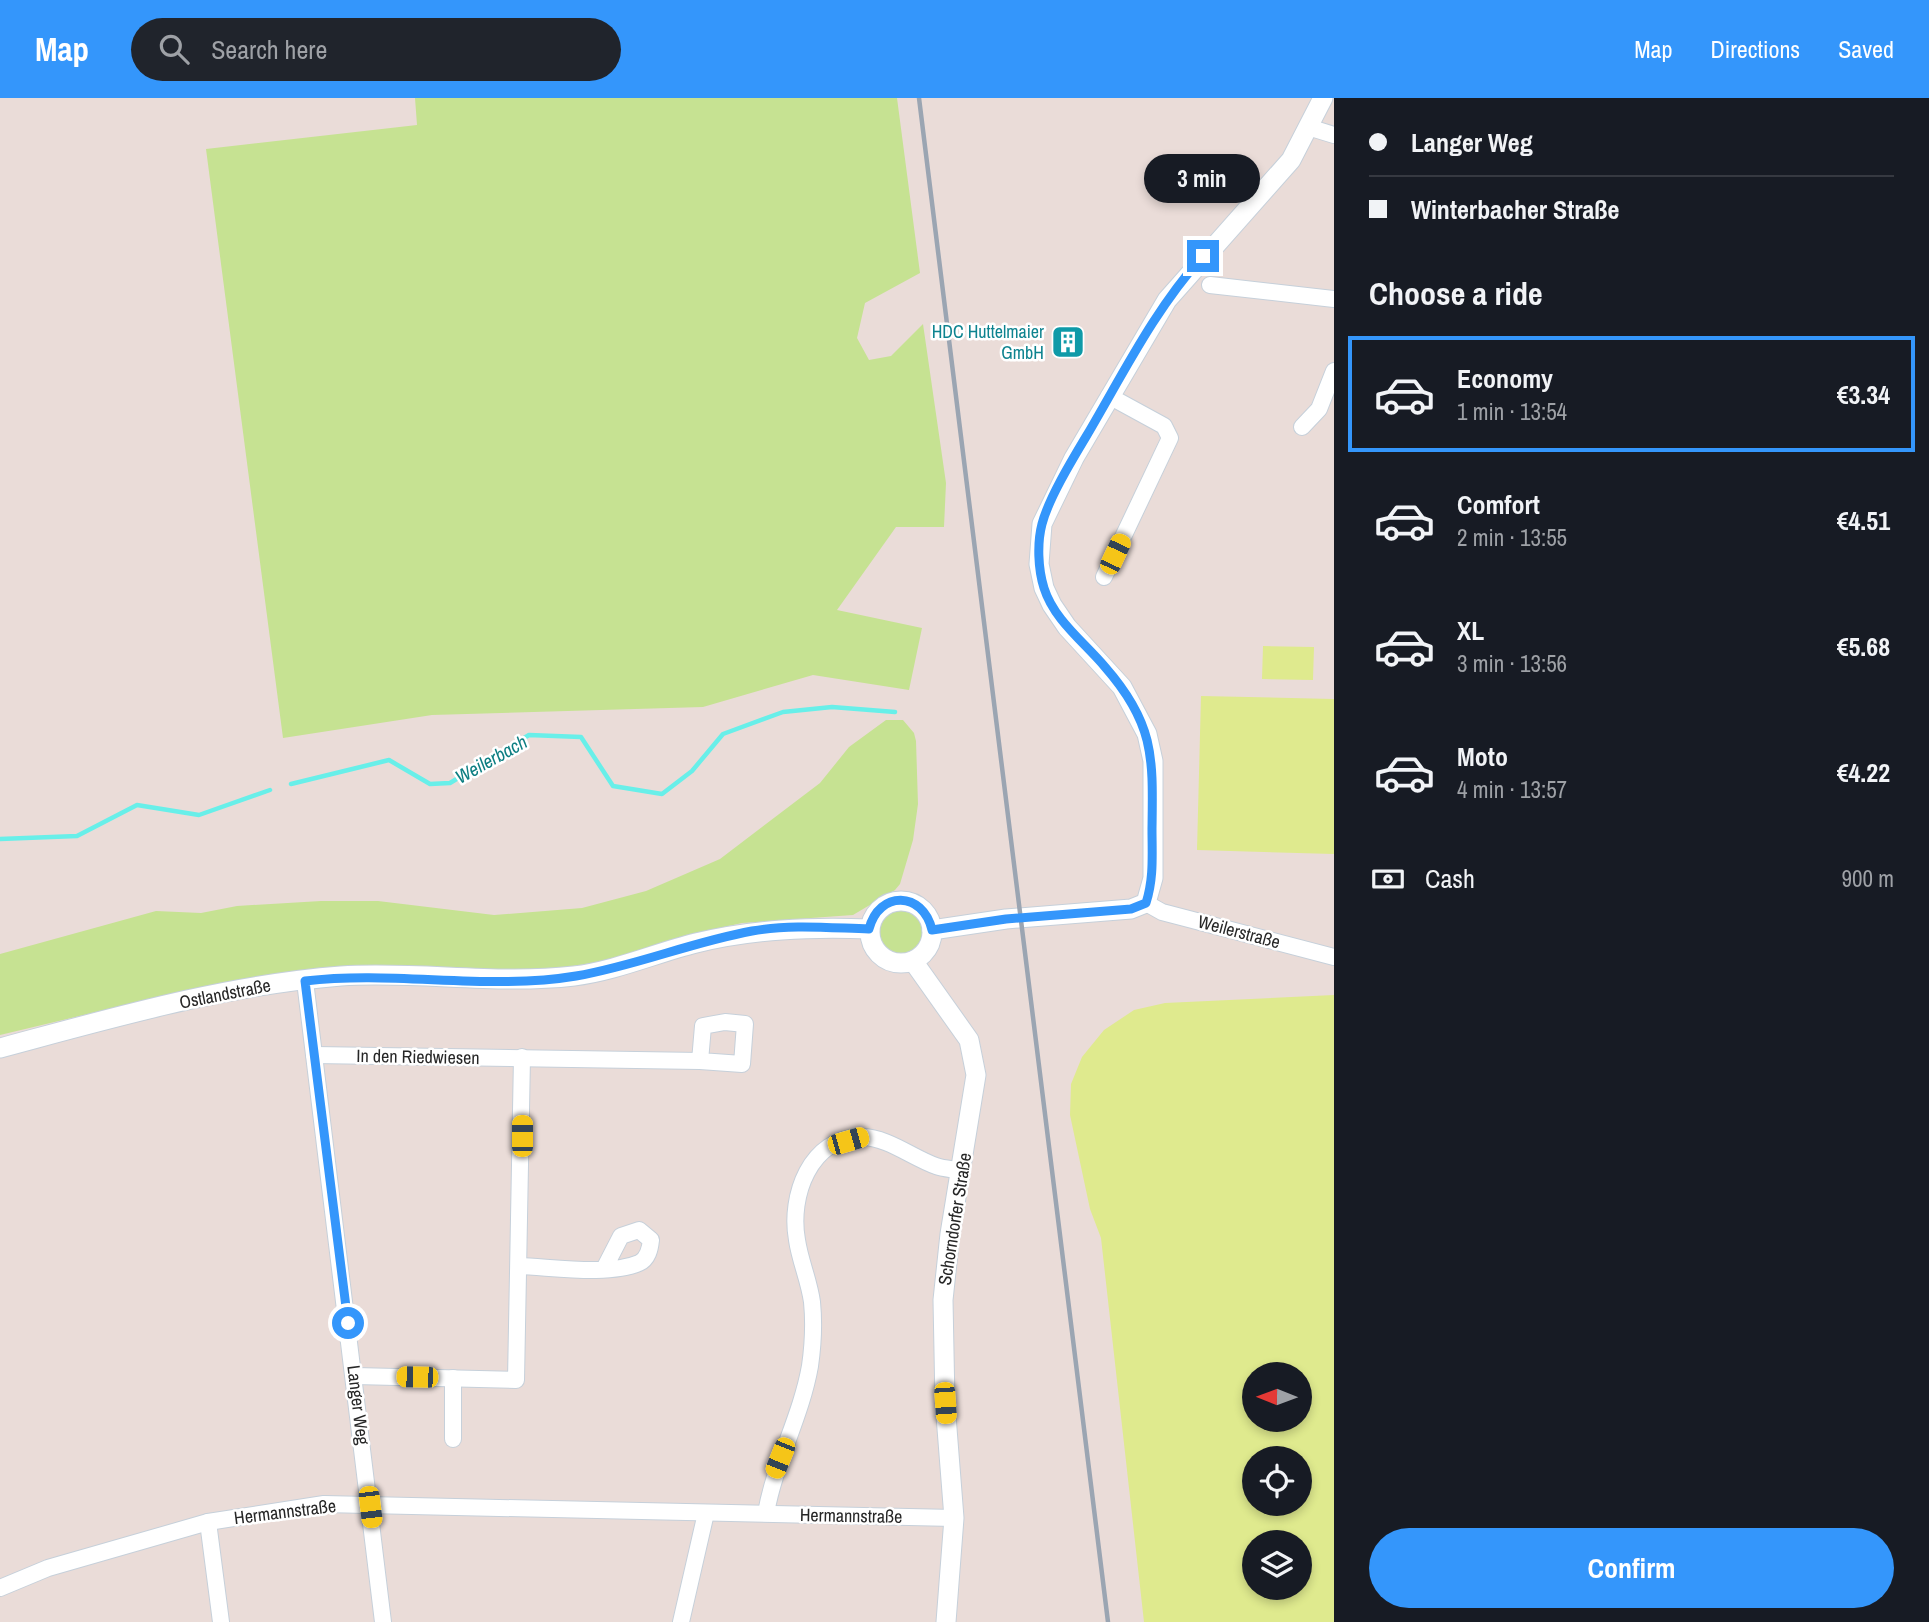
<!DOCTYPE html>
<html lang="en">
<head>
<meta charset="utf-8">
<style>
	body { margin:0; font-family:"Archivo Narrow",sans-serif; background:#20242c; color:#f1f3f6; height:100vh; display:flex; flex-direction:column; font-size:26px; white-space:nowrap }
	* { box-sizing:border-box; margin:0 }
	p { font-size:23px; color:#9ea1a6 }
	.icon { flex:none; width:38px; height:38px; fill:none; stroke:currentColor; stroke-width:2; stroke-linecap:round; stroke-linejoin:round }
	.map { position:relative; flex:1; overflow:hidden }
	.drawer { display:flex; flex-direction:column; background:#171b24; width:595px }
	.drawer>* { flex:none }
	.hud { display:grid; align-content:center; height:154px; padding:0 35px; background:#171b24 }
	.needle { width:46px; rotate:271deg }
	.controls { position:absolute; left:1242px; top:1264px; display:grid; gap:14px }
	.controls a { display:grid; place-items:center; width:70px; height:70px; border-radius:50%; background:#171b24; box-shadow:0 4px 10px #0003; font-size:35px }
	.end { position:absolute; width:32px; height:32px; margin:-16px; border:9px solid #3496fb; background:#fff; box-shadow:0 0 0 4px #fff }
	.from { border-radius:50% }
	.bubble { position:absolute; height:49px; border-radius:24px; background:#171b24; box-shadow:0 4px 10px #0003; font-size:23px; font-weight:800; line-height:49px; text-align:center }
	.car { position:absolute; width:21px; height:42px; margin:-21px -10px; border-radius:9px; box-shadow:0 0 5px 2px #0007; background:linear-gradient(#f5c518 24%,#345 0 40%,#f5c518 0 76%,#345 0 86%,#f5c518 0) }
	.hud b { display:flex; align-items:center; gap:24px; height:66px; font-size:26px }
	.hud b+b { border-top:2px solid #363941 }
	.hud i { width:18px; height:18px; background:#f1f3f6 }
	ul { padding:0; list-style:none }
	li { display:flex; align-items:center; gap:21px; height:116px; margin:0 14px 10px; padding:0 21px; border:4px solid transparent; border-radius:0px }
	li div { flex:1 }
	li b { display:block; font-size:26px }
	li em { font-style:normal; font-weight:800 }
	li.selected { border-color:#3496fb }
	li>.icon { width:63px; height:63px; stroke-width:1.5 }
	h2 { padding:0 35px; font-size:32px; line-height:84px }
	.pay { display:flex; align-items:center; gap:18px; height:77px; padding:0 35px; font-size:26px }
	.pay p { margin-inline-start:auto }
	.primary-button { display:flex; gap:14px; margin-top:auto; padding:14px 35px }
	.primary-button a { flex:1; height:80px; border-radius:42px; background:#3496fb; color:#fff; font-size:28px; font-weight:800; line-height:80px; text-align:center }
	header { display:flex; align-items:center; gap:42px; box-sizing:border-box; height:98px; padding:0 35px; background:#3496fb; color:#fff }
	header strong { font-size:33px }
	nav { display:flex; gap:38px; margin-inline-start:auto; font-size:24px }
	.search { width:490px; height:63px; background:#20242c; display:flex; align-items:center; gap:18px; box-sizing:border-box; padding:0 24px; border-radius:38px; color:#9ea1a6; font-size:26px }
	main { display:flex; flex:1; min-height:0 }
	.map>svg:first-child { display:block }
</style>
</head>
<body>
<header>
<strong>Map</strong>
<div class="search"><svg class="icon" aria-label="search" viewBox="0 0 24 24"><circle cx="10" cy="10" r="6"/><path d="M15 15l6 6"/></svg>Search here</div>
<nav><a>Map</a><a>Directions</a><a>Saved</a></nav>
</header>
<main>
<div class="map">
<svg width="1334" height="1524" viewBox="0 0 1334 1524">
	<rect width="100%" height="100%" fill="#eadcd8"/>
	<g fill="#c6e292">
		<polygon points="415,0 897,0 920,175 865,205 857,240 869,262 891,258 923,226 946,385 944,429 896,429 837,512 922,530 909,592 813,577 703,609 432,617 283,640 206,51 417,27"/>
		<polygon points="886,622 903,622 914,635 916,643 918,706 913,742 900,786 895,792 853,817 742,825 692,836 605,863 541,873 155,900 0,937 0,856 156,813 201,815 237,808 321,803 378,803 494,817 582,810 646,793 720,761 820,685 849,649"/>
		<circle cx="900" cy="834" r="23"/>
	</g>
	<g fill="#dfea8e" fill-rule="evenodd">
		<polygon points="1263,548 1314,549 1313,582 1262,581"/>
		<polygon points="1201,598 1334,601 1334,756 1197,752"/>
		<path d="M 1334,897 L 1334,1524 L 1144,1524 L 1101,1140 L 1090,1111 L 1070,1017 L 1071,986 L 1082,959 L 1104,932 L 1134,912 L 1165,905 ZM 1255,1276 L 1300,1276 L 1300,1321 L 1255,1321 ZM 1255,1360 L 1300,1360 L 1300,1405 L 1255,1405 ZM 1255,1444 L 1300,1444 L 1300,1489 L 1255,1489 Z"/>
	</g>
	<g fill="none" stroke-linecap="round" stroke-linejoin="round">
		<g stroke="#68efe9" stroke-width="4.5">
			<polyline points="291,686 389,662 430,686 450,685 529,637 581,639 613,688 662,696 692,673 723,636 783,614 832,609 895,614"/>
			<polyline points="0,741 77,738 137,707 199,717 270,692"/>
		</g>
		<defs>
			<g id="minor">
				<polyline points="1308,29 1334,37"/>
				<polyline points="1210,187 1334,201"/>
				<polyline points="1302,329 1319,311 1334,273"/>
				<polyline points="1104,479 1170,340 1164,328 1109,298"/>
				<polyline points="1146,805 1162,814 1334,859"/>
				<polyline points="305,883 383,1524"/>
				<polyline points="314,957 700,963 742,966 745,926 725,924 703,928 700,963"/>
				<path d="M 519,1168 C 552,1169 609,1178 639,1165 C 648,1161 650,1151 651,1142 L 639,1132 L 621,1138 L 604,1171"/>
				<polyline points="355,1278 516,1282 522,959"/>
				<polyline points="453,1280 453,1341"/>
				<path d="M 766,1415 C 775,1364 801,1319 810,1268 C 813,1247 814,1224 812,1204 C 809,1182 800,1163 797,1142 C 789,1098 810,1039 862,1039 C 887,1039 913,1060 936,1068 C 944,1071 954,1071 962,1073"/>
				<polyline points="208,1424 221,1524"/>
				<polyline points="0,1490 48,1470 208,1424 324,1406 954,1420"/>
				<polyline points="681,1524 706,1415"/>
			</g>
			<g id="tertiary">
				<circle cx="901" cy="834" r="31"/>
				<polyline points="932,832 1006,821 1131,811 1146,805 1153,780 1153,663 1147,636 1122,589 1067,529 1052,507 1044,490 1039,466 1042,426 1074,360 1167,202 1291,62 1323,0"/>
				<polyline points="913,863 969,942 976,977 950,1136 943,1202 945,1305 954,1420 946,1524"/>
				<path d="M 0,950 C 112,920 225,887 341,878 C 419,873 496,887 574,878 C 615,873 656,855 696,845 C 754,831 809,829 869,831"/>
			</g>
		</defs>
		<use href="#minor" stroke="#c6d0da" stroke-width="18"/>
		<use href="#tertiary" stroke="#c6d0da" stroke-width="21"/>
		<use href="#minor" stroke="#fff" stroke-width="16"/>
		<use href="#tertiary" stroke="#fff" stroke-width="19"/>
		<polyline stroke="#9ba5b2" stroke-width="4.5" points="919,0 1108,1524"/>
	</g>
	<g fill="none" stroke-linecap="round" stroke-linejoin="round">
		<path stroke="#3496fb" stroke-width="9" d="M 348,1225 L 305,883 C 395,872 487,893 576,878 C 635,868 692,844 752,833 C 790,826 831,830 869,831 C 879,792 923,793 932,832 L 1006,821 L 1131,811 L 1146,805 C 1154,780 1152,757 1152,731 C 1153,660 1155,626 1105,569 C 1084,544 1054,522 1044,490 C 1038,471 1037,445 1042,426 C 1049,399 1075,357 1090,332 C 1125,272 1156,210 1203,158"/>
	</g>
	<defs>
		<symbol id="building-square" viewBox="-11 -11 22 22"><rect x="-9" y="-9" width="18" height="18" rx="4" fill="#0f9aa8" stroke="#fff"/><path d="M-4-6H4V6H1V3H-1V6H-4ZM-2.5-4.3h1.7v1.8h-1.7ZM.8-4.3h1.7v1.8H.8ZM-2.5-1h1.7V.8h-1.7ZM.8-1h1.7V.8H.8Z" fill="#fff"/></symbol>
	</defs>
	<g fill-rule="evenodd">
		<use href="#building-square" x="1049" y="225" width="38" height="38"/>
	</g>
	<g text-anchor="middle" stroke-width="5" stroke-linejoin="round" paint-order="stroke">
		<g font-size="18" fill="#0d838f" stroke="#fff" text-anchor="end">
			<text x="1044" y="240">HDC Huttelmaier<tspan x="1044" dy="21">GmbH</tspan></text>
		</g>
		<g font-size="18" fill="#272727" stroke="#fff">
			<text transform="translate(1239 834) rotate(15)" y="6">Weilerstraße</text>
			<text transform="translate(225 896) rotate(-11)" y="6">Ostlandstraße</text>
			<text transform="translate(418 959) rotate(1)" y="6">In den Riedwiesen</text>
			<text transform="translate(955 1121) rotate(-81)" y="6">Schorndorfer Straße</text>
			<text transform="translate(358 1307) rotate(83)" y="6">Langer Weg</text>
			<text transform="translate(285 1414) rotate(-7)" y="6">Hermannstraße</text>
			<text transform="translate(851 1418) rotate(1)" y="6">Hermannstraße</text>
		</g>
		<g font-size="19" font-style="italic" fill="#0d7e82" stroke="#fff">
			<text transform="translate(491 661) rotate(-29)" y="7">Weilerbach</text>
		</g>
	</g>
</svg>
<div class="controls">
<a><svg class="needle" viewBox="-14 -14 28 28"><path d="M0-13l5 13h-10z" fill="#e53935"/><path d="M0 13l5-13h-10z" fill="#9ea1a6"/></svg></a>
<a><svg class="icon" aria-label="locate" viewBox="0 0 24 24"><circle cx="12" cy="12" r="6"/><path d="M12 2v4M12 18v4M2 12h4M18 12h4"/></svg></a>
<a><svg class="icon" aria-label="layers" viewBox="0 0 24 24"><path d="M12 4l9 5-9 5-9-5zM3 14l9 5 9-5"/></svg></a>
</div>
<i class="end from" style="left:348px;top:1225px"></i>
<i class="end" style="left:1203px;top:158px"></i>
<div class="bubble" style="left:1144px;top:56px;width:116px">3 min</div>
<i class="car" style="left:1115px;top:456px;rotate:25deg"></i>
<i class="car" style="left:522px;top:1038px;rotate:0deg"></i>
<i class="car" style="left:848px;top:1043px;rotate:74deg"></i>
<i class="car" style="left:417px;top:1279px;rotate:271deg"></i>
<i class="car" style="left:945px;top:1305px;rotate:176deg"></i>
<i class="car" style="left:780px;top:1360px;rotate:202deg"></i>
<i class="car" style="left:370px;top:1409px;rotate:173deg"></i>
</div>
<section class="drawer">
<div class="hud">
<b><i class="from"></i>Langer Weg</b>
<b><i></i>Winterbacher Straße</b>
</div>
<h2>Choose a ride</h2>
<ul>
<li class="selected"><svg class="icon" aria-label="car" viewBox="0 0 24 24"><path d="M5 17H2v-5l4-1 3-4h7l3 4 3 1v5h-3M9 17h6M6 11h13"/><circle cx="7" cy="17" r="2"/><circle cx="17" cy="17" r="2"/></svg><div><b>Economy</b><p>1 min · 13:54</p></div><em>€3.34</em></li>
<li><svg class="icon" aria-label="car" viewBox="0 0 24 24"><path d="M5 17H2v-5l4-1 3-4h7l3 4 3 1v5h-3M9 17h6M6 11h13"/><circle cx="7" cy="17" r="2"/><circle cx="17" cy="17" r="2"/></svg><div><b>Comfort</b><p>2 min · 13:55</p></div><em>€4.51</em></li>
<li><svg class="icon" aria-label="car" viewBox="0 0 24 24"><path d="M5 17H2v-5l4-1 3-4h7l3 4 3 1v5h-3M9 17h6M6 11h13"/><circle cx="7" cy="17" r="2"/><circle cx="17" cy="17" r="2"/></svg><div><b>XL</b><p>3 min · 13:56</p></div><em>€5.68</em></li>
<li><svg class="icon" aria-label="car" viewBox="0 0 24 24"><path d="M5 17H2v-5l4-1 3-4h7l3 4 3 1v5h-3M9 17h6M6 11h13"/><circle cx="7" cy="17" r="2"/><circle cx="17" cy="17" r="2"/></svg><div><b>Moto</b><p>4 min · 13:57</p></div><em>€4.22</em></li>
</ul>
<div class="pay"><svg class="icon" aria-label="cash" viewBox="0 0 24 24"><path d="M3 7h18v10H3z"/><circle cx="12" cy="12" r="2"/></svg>Cash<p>900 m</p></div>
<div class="primary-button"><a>Confirm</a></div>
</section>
</main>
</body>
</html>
